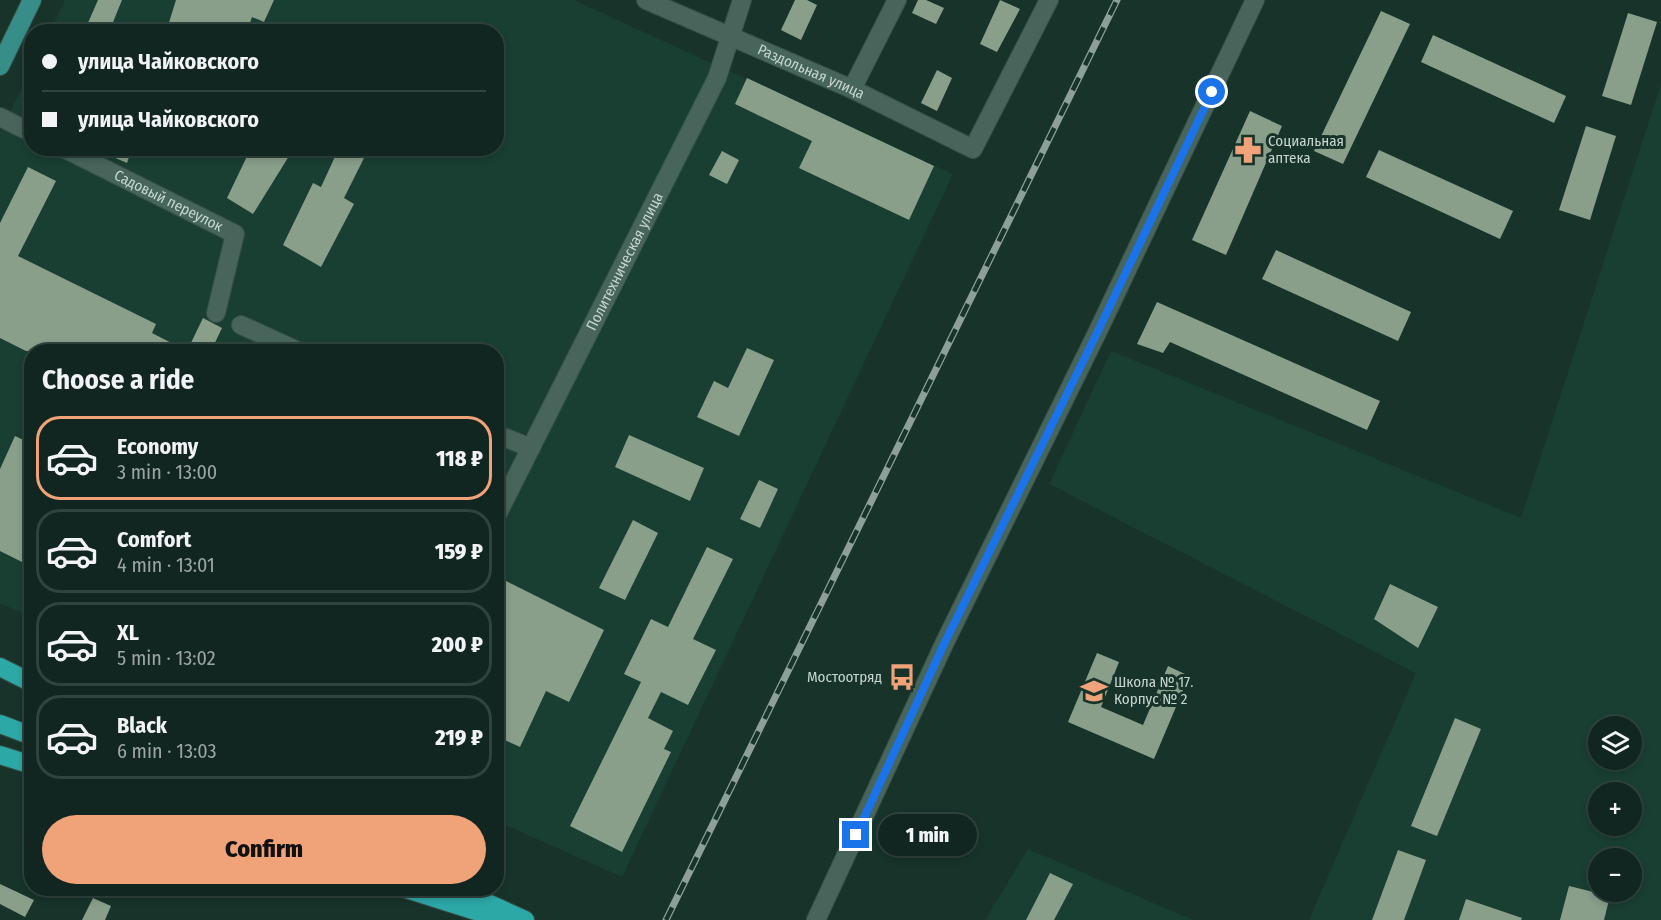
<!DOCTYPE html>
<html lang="en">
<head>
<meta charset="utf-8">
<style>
	body { margin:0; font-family:"Fira Sans Condensed",sans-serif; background:#1a2e29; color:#f1f3f6; height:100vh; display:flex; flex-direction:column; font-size:22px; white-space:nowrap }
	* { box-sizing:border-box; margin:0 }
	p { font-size:20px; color:#9ca5a5 }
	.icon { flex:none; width:33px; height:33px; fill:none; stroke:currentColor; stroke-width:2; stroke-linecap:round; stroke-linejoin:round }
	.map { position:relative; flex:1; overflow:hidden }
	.panel { position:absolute; left:24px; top:344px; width:480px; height:552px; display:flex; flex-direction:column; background:#112620; border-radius:24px; box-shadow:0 3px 9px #0003,0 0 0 2px #30433e }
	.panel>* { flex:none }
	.banner { position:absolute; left:24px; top:24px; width:480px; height:132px; border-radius:24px; box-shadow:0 3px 9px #0003,0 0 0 2px #30433e; display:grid; align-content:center; height:132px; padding:0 18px; background:#112620 }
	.buttons { position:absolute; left:1588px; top:716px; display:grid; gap:12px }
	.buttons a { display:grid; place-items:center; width:54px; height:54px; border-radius:50%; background:#112620; box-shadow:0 3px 9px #0003,0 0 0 2px #30433e; font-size:30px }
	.end { position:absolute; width:27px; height:27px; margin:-14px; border:8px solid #1a73e8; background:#fff; box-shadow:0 0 0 3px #fff }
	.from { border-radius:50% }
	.bubble { position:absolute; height:42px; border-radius:21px; background:#112620; box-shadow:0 3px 9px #0003,0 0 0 2px #30433e; font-size:20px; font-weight:800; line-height:42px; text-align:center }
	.banner b { display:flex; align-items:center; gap:21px; height:57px; font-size:22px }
	.banner b+b { border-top:2px solid #30433e }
	.banner i { width:15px; height:15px; background:#f1f3f6 }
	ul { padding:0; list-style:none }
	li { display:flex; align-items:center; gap:18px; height:84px; margin:0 12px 9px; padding:0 6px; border:3px solid #30433e; border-radius:24px }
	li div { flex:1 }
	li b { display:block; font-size:22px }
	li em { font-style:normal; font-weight:800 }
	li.on { border-color:#f0a279 }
	li>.icon { width:54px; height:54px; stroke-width:1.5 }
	h2 { padding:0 18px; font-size:27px; line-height:72px }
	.primary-button { display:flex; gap:12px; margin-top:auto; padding:12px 18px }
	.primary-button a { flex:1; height:69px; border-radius:36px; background:#f0a279; color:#111; font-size:24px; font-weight:800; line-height:69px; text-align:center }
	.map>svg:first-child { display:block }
</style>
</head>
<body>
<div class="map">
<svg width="1661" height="920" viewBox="0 0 1661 920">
	<rect width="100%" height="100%" fill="#17332a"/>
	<g fill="#193f32" fill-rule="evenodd">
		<polygon points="65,0 574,0 953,174 622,877 497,821 496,351 32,351 31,617 0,603 0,132 31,69 32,148 496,148 496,32 50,31"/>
		<path d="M 1661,84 L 1661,920 L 1309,920 L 1416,673 L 1049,484 L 1111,351 L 1521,518 ZM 1599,726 L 1632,726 L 1632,759 L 1599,759 ZM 1599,792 L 1632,792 L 1632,825 L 1599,825 ZM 1599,858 L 1632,858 L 1632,891 L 1599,891 Z"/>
		<polygon points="1028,849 1193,920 985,920"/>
	</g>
	<g fill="#899f8a">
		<polygon points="98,0 122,0 109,32 84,32"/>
		<polygon points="176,0 274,0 264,22 252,17 247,32 166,32"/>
		<polygon points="795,0 807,0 817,5 801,40 781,30"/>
		<polygon points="918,0 926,0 944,8 936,24 912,13"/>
		<polygon points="1000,0 1020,9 997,52 980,44"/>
		<polygon points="1381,11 1410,24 1343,164 1314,151"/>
		<polygon points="1628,13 1657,22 1631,105 1602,96"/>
		<polygon points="1433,35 1566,96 1554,123 1421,62"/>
		<polygon points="937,70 952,78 937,111 921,103"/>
		<polygon points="747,78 934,166 909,220 799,168 812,141 735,104"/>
		<polygon points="1250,111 1282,126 1226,255 1192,240"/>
		<polygon points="1586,126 1616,136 1590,220 1559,210"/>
		<polygon points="92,148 132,148 127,163"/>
		<polygon points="251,148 294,148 253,214 227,198"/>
		<polygon points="339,148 369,148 344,198 354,204 321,267 283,245 313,183 321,187"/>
		<polygon points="1379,150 1513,211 1500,239 1366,177"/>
		<polygon points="722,151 739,160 727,184 709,175"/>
		<polygon points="28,167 56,181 18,256 156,324 152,333 187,351 26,351 0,338 0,223"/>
		<polygon points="1276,250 1411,312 1398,341 1262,279"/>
		<polygon points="1157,302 1380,401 1367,430 1170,342 1163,353 1137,344"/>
		<polygon points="203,318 222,328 211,351 196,351 189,347"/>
		<polygon points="747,348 774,360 739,436 697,417 714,381 728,388"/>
		<polygon points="629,435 704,468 690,501 615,467"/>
		<polygon points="15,436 32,444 32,567 0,551 0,469"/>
		<polygon points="759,480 778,489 760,528 740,519"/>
		<polygon points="633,520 658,533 625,600 599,588"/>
		<polygon points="707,547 733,559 693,639 716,650 688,705 661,692 648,718 673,731 664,749 671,752 622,852 570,826 641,682 624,674 651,619 668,627"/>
		<polygon points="502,579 604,630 569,702 546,691 520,747 496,736 496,590"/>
		<polygon points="1390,584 1438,607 1418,648 1374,619"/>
		<polygon points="1097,653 1119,662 1101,707 1143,725 1168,666 1189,676 1154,759 1068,722"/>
		<polygon points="1455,718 1481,729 1437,836 1411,826"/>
		<polygon points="1398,850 1426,860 1404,920 1372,920"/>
		<polygon points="1050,873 1073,884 1054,920 1026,920"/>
		<polygon points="0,884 34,900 25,917 0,904"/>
		<polygon points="1569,886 1610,896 1604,920 1560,920"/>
		<polygon points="93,898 111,906 105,920 82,920"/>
		<polygon points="1466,899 1522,918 1521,920 1459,920"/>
	</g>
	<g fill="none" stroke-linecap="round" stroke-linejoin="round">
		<defs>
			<g id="minor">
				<path id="s1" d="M 646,0 L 852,89 L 973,149 L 1049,0"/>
				<polyline points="852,89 897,0"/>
				<polyline points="0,117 32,133"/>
				<path id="s2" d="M 63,148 L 235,234 L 216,313"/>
				<polyline points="241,325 298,351"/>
				<polyline points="496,434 531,448"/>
				<path id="s3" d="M 496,517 L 717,78 L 742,0"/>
				<polyline points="816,920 945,642 1097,333 1255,0"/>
			</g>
			<polyline id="major" points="0,66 32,0"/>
			<g id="highway">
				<polyline points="0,667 32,683"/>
				<polyline points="0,724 32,736"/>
				<polyline points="0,755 32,765"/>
				<polyline points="403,888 504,920"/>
				<polyline points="454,888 525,920"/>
			</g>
		</defs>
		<use href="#minor" stroke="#374f48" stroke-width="20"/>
		<use href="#major" stroke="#374f48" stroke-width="20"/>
		<use href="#highway" stroke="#374f48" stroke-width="20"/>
		<use href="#minor" stroke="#47655a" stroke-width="18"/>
		<use href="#major" stroke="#378d88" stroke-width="18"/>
		<use href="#highway" stroke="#2ca8a7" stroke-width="18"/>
		<defs>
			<polyline id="rail" points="666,920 1117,0"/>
		</defs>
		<use href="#rail" stroke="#8ca098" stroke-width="7"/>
		<use href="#rail" stroke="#17332a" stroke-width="4.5" stroke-dasharray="14" stroke-linecap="butt"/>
	</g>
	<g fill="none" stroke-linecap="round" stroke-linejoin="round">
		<polyline stroke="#1a73e8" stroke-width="8" points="856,835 945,642 1097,333 1212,92"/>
	</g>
	<defs>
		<symbol id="pharmacy-bare" viewBox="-9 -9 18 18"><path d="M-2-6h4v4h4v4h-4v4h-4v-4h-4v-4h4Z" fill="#f0a279" stroke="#17332a" stroke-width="2.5" paint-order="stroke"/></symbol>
		<symbol id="bus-bare" viewBox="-9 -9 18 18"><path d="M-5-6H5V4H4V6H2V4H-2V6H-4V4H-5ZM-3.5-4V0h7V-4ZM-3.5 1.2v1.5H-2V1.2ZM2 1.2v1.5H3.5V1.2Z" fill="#f0a279" stroke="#17332a" stroke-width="2.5" paint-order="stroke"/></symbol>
		<symbol id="school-bare" viewBox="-9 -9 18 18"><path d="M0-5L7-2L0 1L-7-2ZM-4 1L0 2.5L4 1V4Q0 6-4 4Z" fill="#f0a279" stroke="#17332a" stroke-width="2.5" paint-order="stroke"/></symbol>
	</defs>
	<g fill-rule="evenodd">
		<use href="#pharmacy-bare" x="1229" y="131" width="38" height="38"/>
		<use href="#bus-bare" x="883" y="658" width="38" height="38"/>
		<use href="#school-bare" x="1075" y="672" width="38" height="38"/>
	</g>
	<g text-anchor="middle" stroke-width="6" stroke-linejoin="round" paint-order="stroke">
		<g font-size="15" fill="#c6d6cf" stroke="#17332a">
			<text dy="5" stroke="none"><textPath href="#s1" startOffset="180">Раздольная улица</textPath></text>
			<text dy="5" stroke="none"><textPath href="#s2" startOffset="118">Садовый переулок</textPath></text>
			<text dy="5" stroke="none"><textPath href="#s3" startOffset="286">Политехническая улица</textPath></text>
		</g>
		<g font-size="15" fill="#c6d6cf" stroke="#17332a" text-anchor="start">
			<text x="1268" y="146">Социальная<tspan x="1268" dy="17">аптека</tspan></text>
			<text x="882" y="682" text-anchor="end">Мостоотряд</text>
			<text x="1114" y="687">Школа № 17.<tspan x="1114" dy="17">Корпус № 2</tspan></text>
		</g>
	</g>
</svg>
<div class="buttons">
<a><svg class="icon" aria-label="layers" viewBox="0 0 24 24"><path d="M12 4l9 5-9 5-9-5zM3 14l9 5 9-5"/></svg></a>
<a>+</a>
<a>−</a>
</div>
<i class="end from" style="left:1212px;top:92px"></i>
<i class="end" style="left:856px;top:835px"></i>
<div class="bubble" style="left:878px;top:814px;width:99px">1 min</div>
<div class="banner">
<b><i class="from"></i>улица Чайковского</b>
<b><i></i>улица Чайковского</b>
</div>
<section class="panel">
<h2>Choose a ride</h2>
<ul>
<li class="on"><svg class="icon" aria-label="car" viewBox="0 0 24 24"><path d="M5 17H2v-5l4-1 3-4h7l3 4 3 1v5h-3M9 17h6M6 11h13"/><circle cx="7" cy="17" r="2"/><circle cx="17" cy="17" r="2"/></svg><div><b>Economy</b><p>3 min · 13:00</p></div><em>118 ₽</em></li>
<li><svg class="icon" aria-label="car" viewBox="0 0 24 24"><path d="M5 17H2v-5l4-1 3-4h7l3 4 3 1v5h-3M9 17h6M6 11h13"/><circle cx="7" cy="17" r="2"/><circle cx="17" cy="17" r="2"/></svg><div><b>Comfort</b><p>4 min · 13:01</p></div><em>159 ₽</em></li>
<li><svg class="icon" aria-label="car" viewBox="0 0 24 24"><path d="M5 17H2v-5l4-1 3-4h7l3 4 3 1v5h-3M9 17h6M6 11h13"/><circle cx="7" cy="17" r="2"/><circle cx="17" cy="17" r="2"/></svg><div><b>XL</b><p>5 min · 13:02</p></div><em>200 ₽</em></li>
<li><svg class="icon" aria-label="car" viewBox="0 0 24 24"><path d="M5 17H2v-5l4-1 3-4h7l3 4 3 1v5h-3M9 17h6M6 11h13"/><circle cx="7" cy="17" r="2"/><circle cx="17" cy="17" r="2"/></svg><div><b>Black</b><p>6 min · 13:03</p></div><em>219 ₽</em></li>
</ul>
<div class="primary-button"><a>Confirm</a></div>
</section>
</div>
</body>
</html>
